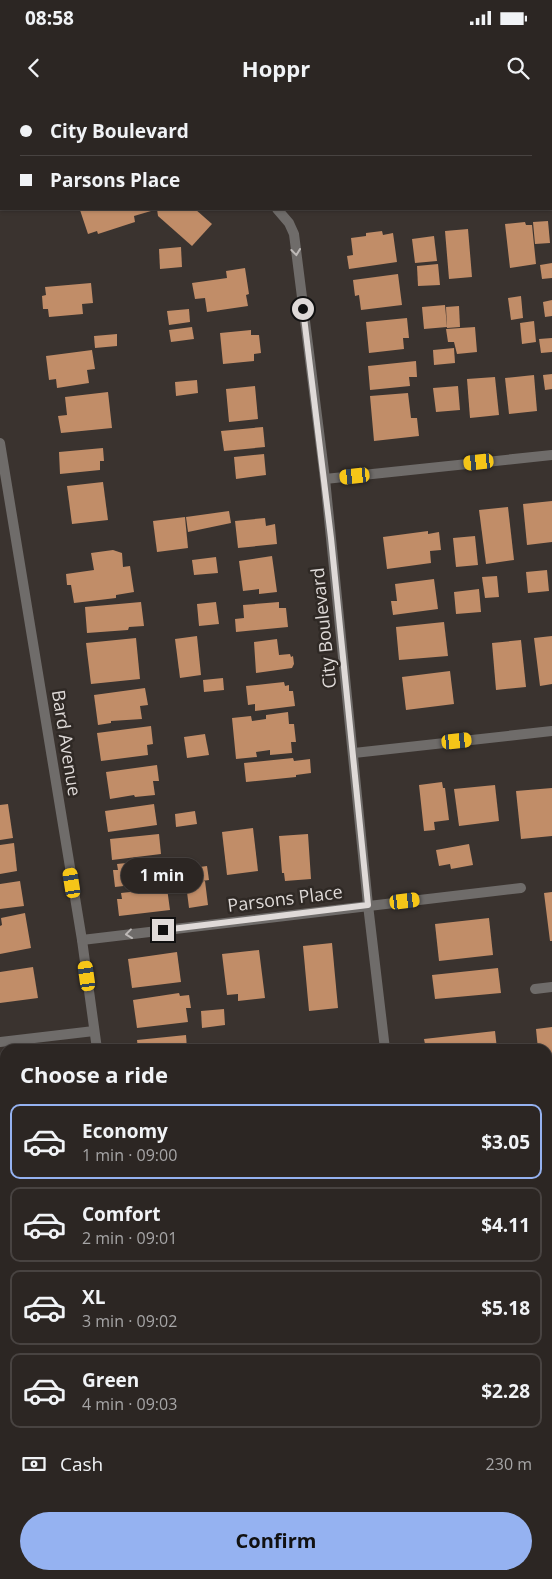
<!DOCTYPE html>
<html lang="en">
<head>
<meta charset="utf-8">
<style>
	body { margin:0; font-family:"Open Sans",sans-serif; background:#342e2b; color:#f1f3f6; height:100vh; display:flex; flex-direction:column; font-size:19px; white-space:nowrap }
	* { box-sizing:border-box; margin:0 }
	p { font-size:16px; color:#a6a5a6 }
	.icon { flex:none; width:28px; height:28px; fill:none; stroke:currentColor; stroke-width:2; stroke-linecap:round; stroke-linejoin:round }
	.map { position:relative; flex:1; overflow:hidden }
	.details { position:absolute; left:0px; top:944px; width:552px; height:536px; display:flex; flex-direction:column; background:#2c2623; border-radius:15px 15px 0 0; box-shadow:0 1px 4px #0004,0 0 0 1px #484341 }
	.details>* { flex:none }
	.banner { position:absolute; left:0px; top:0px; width:552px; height:110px; box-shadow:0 1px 4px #0004,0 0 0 1px #484341; display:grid; align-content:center; height:110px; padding:0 20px; background:#2c2623 }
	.end { position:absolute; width:22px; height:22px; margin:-11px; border:6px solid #dfdad8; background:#111; box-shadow:0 0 0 2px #111 }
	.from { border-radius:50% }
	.bubble { position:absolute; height:35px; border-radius:18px; background:#2c2623; box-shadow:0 1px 4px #0004,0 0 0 1px #484341; font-size:16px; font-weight:700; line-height:35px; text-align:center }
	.car { position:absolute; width:15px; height:30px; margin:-15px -8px; border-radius:6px; box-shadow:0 0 4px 1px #0007; background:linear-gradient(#f5c518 24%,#345 0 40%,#f5c518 0 76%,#345 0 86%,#f5c518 0) }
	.banner b { display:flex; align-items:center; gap:18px; height:48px; font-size:19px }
	.banner b+b { border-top:1px solid #484341 }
	.banner i { width:12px; height:12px; background:#f1f3f6 }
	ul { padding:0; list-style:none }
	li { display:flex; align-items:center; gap:15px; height:75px; margin:0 10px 8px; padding:0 10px; border:2px solid #484341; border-radius:10px }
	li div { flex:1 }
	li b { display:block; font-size:19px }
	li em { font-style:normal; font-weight:700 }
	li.current { border-color:#95b2f1 }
	li>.icon { width:45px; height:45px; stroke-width:1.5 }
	h2 { padding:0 20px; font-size:22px; line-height:60px }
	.pay { display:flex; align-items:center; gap:12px; height:55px; padding:0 20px; font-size:19px }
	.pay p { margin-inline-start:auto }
	.cta { display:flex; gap:10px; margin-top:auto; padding:10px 20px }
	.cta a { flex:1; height:58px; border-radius:30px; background:#95b2f1; color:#111; font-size:20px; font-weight:700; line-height:58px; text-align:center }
	.status { display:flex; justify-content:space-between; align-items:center; height:35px; padding:0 25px; background:#2c2623; direction:ltr }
	.status svg { height:14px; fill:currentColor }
	header { display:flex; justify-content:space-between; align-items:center; height:65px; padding:0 20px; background:#2c2623; font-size:22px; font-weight:700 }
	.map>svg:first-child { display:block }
</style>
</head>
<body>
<div class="status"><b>08:58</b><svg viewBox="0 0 49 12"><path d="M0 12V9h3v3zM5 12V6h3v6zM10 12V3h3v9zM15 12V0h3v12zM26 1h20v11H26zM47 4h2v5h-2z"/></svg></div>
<header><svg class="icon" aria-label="back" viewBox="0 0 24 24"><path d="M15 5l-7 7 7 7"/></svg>Hoppr<svg class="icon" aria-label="search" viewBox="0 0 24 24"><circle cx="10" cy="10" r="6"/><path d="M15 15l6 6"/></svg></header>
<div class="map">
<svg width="552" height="1479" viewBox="0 0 552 1479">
	<rect width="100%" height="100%" fill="#3a332f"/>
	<g fill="#c18d68">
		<polygon points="84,109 150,109 151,111 134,116 135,122 98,134 97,131 88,134 80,110"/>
		<polygon points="157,109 195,109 212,124 192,146 158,116"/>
		<polygon points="548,121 550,143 535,144 533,122"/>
		<polygon points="525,122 526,125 532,125 536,164 510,168 505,124"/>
		<polygon points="468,129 472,177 449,179 445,131"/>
		<polygon points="382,131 383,135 393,133 397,162 349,169 347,156 353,155 351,138 366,136 366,133"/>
		<polygon points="434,136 437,161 415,163 412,139"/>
		<polygon points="181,147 182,167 160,169 159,149"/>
		<polygon points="552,163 552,178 542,179 540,165"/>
		<polygon points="438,164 440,185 418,186 417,166"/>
		<polygon points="245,168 249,194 246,195 248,206 207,212 205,198 195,199 192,183 227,178 226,171"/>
		<polygon points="398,174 402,205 361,210 359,195 355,196 353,180"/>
		<polygon points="91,183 93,203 82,204 83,214 49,217 48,209 43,209 42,196 46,195 45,187"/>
		<polygon points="521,196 523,218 511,220 508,198"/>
		<polygon points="552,200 552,216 545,217 543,202"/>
		<polygon points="445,205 447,227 424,229 422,207"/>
		<polygon points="459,206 460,227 447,228 446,207"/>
		<polygon points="189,209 190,222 169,225 167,211"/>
		<polygon points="407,218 409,238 403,238 404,249 369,253 366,222"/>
		<polygon points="534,221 536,242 522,244 520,223"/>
		<polygon points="192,227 194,239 171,242 169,230"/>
		<polygon points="475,227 477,252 457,254 454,242 448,242 446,229"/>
		<polygon points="251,230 251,235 259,235 261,253 254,254 254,261 223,264 220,233"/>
		<polygon points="117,234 117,246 95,248 94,236"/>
		<polygon points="552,238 552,252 541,253 539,239"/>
		<polygon points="454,248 455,263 434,265 433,250"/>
		<polygon points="92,250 95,269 87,270 89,283 57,288 56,279 49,280 46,256"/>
		<polygon points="416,261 417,277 409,277 410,286 370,290 368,266"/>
		<polygon points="552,274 552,289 545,290 543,275"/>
		<polygon points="534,275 537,311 509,314 505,278"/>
		<polygon points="495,277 499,315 470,318 467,279"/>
		<polygon points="197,280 198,293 176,296 175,282"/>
		<polygon points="255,286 258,319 229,322 226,289"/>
		<polygon points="458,286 460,310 436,312 433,288"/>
		<polygon points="108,292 112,328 61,333 58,316 67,315 65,297"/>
		<polygon points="408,293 411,318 417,318 419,336 374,341 370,296"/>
		<polygon points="263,327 265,347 224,351 221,331"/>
		<polygon points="103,348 104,361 100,361 100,370 60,374 59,352"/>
		<polygon points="264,354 266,375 236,379 234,357"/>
		<polygon points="103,382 108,420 72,424 67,386"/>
		<polygon points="552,401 552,442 527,445 523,404"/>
		<polygon points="508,407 514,460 486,464 479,410"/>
		<polygon points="229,411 231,423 188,432 186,417"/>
		<polygon points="185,417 188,448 157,452 153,421"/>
		<polygon points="265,418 266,426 275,424 277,444 238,448 235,421"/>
		<polygon points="428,431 428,434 439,432 441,450 430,451 431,463 387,469 383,437"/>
		<polygon points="475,436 478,465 456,467 453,438"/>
		<polygon points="113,450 122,453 123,467 130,466 134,492 116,495 116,498 74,503 71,485 67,485 66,474 94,470 91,453"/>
		<polygon points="272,456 277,492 259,494 259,489 243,491 239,461"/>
		<polygon points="216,457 218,473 194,475 192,460"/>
		<polygon points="547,470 549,491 528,493 526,472"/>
		<polygon points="497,476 499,497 485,498 482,477"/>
		<polygon points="434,479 438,509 393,515 391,501 397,501 395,484"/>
		<polygon points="479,489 481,512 456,514 454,492"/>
		<polygon points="141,502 144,526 129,527 128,530 87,533 85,507"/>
		<polygon points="216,502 219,524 199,526 197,504"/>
		<polygon points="279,502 279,508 286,508 288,527 236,532 235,519 244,518 243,505"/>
		<polygon points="444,522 448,556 399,560 396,527"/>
		<polygon points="197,536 201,575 180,578 175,539"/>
		<polygon points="552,536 552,584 540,586 534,538"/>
		<polygon points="136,538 140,579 91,584 86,543"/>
		<polygon points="277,539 279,555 290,554 291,557 293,556 294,564 292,568 256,573 254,542"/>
		<polygon points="521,540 526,587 496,590 492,543"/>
		<polygon points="450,571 454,604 406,610 402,577"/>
		<polygon points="223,578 224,590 204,592 203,580"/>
		<polygon points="284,582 285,586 289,585 289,591 293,591 295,606 255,611 255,604 248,605 246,586"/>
		<polygon points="145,588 148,605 140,606 142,619 111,621 111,623 98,625 94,595"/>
		<polygon points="288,612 289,624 294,624 296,642 291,642 292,653 270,655 270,650 256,652 257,657 236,659 232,618 251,616 252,621 266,619 266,615"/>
		<polygon points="151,626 153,644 147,645 148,655 101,661 97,633"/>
		<polygon points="205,634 209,655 187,658 184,637"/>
		<polygon points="293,658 294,661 310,659 311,673 296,675 296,677 246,682 244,663"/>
		<polygon points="157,665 159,681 153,681 155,695 135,697 134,695 110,699 106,672"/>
		<polygon points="442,682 443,688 445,688 449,720 434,722 435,730 424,731 419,685"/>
		<polygon points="495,685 499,721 459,726 454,689"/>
		<polygon points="552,688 552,736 521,739 516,691"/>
		<polygon points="8,704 13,738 0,740 0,705"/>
		<polygon points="154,704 157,725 108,732 105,711"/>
		<polygon points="195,711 197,724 176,727 175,714"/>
		<polygon points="253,728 258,771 227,775 222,732"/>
		<polygon points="159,734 161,754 112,760 110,739"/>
		<polygon points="308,734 311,779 285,781 284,773 282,773 279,736"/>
		<polygon points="14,743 17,771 0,774 0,745"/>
		<polygon points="469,744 473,765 451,769 450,764 439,766 436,750"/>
		<polygon points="164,759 166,781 115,787 113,770 118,770 117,764"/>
		<polygon points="207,766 209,780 187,783 185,769"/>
		<polygon points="20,781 24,806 0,809 0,784"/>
		<polygon points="205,781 208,805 189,808 186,784"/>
		<polygon points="167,788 170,810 119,816 117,799 122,799 121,793"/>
		<polygon points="552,792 552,841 550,841 544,793"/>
		<polygon points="25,813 31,848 0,854 0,826 2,825 1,818"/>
		<polygon points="489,818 493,855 439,861 435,824"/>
		<polygon points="332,843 338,908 309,911 303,846"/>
		<polygon points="259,850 265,898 238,901 238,894 227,895 222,854"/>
		<polygon points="177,852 181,882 132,888 128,859"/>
		<polygon points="33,867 38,898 0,903 0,872"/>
		<polygon points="498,868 501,893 435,899 432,875"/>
		<polygon points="179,893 180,896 189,895 191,908 186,908 188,922 137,928 133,900"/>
		<polygon points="224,909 225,925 202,928 201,911"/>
		<polygon points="552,927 552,980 548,980 548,949 538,949 536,929"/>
		<polygon points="495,931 497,949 426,949 424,939"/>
		<polygon points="186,935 187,949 138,949 137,940"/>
		<polygon points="0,994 5,994 5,1040 0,1011"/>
		<polygon points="0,1063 2,1063 5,1082 0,1083"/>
		<polygon points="0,1128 5,1128 5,1143 0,1144"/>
		<polygon points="5,1188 5,1211 0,1212 0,1189"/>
		<polygon points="0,1213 5,1213 5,1231 0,1232"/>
		<polygon points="552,1215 552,1264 548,1265 548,1216"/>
		<polygon points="5,1254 5,1278 4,1278 1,1255"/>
		<polygon points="3,1308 5,1319 0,1320 0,1309"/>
		<polygon points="0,1416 5,1416 5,1430 0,1431"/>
		<polygon points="98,1475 115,1475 115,1479 83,1479 83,1477"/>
	</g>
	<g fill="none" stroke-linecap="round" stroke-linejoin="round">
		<g stroke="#6f6c6a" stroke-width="10">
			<polyline points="161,0 162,1"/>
			<polyline points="551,72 552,72"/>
			<polyline points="277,109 289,123 294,134 325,379 368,805 385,949"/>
			<polyline points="325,379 552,355"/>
			<polyline points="354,653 552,631"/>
			<polyline points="82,840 521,788"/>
			<polyline points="535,889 552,887"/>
			<polyline points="0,942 94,931"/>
			<polyline points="548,1169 552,1169"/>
			<polyline points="548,1444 552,1444"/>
			<polyline points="442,1475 442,1479"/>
			<polyline points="249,1479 283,1475"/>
		</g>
		<g stroke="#6f6c6a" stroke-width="10">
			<polyline points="0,343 82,840 97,949"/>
			<polyline points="174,1475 175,1479"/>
		</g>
	</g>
	<defs><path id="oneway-chevron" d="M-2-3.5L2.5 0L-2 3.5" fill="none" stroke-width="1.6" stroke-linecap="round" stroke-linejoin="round" transform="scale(1.25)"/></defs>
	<g stroke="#bdb9b7">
		<use href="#oneway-chevron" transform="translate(296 152) rotate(83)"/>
		<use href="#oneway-chevron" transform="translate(129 834) rotate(173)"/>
	</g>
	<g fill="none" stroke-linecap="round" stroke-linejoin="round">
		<polyline stroke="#dfdad8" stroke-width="6" points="163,830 368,805 331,438 303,209"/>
	</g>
	<g text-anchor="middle" stroke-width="5" stroke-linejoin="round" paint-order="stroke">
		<g font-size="18" fill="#dfdad8" stroke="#2f2925">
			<text transform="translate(324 528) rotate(-96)" y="6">City Boulevard</text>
			<text transform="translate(66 643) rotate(81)" y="6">Bard Avenue</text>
			<text transform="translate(285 799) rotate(-7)" y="6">Parsons Place</text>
		</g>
	</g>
</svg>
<i class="end from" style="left:303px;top:209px"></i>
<i class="end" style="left:163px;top:830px"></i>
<div class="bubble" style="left:121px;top:758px;width:82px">1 min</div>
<i class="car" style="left:479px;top:362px;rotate:264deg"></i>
<i class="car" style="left:355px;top:376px;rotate:264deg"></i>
<i class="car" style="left:457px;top:641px;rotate:84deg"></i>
<i class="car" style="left:72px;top:783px;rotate:351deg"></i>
<i class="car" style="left:405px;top:801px;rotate:83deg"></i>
<i class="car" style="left:87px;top:876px;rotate:352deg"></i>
<div class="banner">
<b><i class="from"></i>City Boulevard</b>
<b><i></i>Parsons Place</b>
</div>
<section class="details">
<h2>Choose a ride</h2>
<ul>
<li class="current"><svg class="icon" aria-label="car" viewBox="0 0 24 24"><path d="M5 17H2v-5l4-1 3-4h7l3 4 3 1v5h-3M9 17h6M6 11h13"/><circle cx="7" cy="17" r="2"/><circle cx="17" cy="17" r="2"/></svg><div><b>Economy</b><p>1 min · 09:00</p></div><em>$3.05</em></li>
<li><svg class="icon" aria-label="car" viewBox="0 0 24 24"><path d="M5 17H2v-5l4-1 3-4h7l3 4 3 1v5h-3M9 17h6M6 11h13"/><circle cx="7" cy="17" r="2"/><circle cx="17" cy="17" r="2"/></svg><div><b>Comfort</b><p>2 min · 09:01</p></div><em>$4.11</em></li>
<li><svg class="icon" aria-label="car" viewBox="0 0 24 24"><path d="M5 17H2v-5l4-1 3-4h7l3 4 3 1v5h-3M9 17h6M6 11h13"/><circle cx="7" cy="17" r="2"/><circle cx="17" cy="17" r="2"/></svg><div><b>XL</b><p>3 min · 09:02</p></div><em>$5.18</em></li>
<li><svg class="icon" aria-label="car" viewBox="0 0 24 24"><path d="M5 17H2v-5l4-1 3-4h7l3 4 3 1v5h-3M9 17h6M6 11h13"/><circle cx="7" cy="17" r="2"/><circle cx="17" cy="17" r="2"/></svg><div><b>Green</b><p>4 min · 09:03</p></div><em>$2.28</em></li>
</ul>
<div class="pay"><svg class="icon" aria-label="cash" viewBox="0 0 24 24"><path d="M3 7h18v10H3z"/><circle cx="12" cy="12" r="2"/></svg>Cash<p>230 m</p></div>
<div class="cta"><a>Confirm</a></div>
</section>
</div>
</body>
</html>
